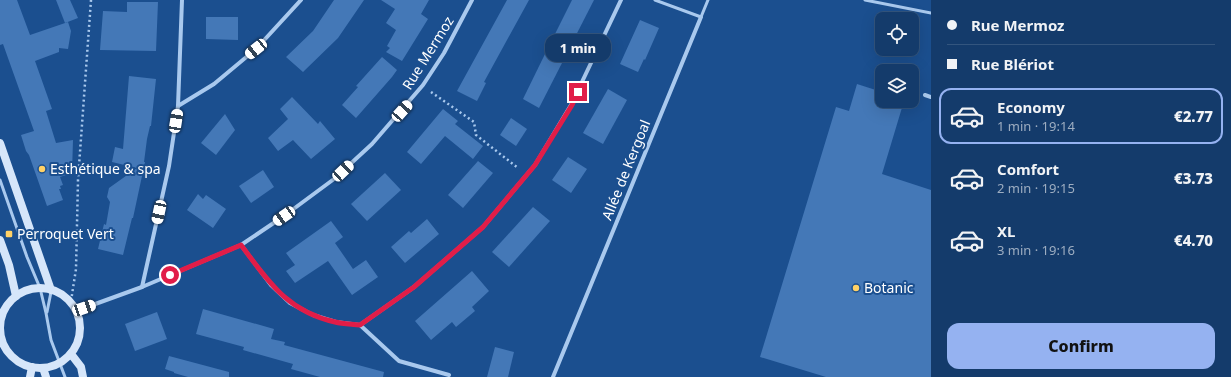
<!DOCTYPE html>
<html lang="en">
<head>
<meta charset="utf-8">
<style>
	body { margin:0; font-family:"Noto Sans",sans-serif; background:#214673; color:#f1f3f6; height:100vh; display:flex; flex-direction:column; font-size:15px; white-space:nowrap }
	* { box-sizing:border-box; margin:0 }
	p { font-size:13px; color:#9dadc1 }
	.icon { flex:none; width:22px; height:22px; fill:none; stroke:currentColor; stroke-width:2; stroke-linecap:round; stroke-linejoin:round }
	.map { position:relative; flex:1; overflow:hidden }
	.drawer { display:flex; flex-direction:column; background:#143b6b; width:300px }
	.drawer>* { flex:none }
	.banner { display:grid; align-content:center; height:88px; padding:0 16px; background:#143b6b }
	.controls { position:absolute; left:875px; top:12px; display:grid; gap:8px }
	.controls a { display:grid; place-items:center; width:44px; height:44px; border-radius:8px; background:#143b6b; box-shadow:0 4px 16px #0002,0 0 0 1px #33557e; font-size:20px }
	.end { position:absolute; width:18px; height:18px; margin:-9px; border:5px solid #e11d48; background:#fff; box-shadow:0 0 0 2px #fff }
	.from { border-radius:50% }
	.bubble { position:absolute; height:28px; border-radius:12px; background:#143b6b; box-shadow:0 4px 16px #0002,0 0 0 1px #33557e; font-size:13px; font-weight:800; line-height:28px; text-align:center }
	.car { position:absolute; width:12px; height:24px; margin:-12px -6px; border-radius:5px; box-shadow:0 0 3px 1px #0007; background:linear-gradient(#fff 24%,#345 0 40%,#fff 0 76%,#345 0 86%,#fff 0) }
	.banner b { display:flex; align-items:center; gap:14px; height:38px; font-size:15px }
	.banner b+b { border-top:1px solid #33557e }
	.banner i { width:10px; height:10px; background:#f1f3f6 }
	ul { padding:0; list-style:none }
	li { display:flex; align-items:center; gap:12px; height:56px; margin:0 8px 6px; padding:0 8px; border:2px solid transparent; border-radius:12px }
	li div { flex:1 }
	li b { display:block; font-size:15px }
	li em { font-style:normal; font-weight:800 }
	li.selected { border-color:#95b2f1 }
	li>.icon { width:36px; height:36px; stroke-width:1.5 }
	.cta { display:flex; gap:8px; margin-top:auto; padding:8px 16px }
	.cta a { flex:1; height:46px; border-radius:12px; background:#95b2f1; color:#111; font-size:16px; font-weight:800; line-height:46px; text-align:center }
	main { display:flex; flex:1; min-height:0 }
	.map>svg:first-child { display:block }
</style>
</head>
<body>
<main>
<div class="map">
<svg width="931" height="377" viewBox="0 0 931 377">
	<rect width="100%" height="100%" fill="#1b4f8f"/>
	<g fill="#4478b7">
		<polygon points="0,0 17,0 30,35 68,22 71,31 68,49 59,48 59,52 35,61 52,109 46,111 56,143 73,140 72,173 60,177 63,185 60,186 61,189 59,189 63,200 47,206 29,155 26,151 21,135 34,131 3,44 0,45"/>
		<polygon points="56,0 70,0 78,18 65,23"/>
		<polygon points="334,0 364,0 338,38 303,72 286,57 313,31"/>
		<polygon points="381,0 429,0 421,14 428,19 402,61 386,52 390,48 387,46 396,30 386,23 395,9"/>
		<polygon points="507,0 529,0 484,82 486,83 477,101 457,91"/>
		<polygon points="572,0 594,0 572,43 554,36"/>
		<polygon points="127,2 158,2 156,51 100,50 103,11 127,12"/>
		<polygon points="206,17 238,17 238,40 206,39"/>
		<polygon points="640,20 659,28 645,60 644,59 638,72 620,64"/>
		<polygon points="545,54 562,63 539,108 523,99"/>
		<polygon points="382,57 397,70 392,77 356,118 342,105 358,87 356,86"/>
		<polygon points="129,76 156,79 151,126 150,126 147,139 144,162 145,162 133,218 132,218 123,255 98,249 104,224 106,225 110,202 107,197 109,188 137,168 112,162 115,147 123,149"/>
		<polygon points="857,84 882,92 882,101 904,101 882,174 931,190 931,377 826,377 760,357 836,107 849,111"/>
		<polygon points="608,89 627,100 603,144 583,133"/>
		<polygon points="292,97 318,124 320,121 335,139 311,159 293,140 278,151 268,138 288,119 280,109"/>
		<polygon points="443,109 458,121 455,124 483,146 473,159 445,136 421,164 407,152"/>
		<polygon points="225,114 235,130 216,155 201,143"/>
		<polygon points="511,118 527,129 516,146 500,135"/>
		<polygon points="568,157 587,169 571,193 552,180"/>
		<polygon points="478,161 493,173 463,208 448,195"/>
		<polygon points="263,170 274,187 251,203 239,186"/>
		<polygon points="385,173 401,190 367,221 351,204"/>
		<polygon points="198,194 203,199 206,195 226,209 213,228 187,210"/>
		<polygon points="533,207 550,221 509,267 492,252"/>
		<polygon points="427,219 439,234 405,263 391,247 409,231 411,233"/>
		<polygon points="331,221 343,237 335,243 353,269 366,260 378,277 352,295 328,261 295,283 286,271 295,265 286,253"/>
		<polygon points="472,271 489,291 472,307 475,311 456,327 452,322 431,340 415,321"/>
		<polygon points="203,309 274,329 271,339 285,342 284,345 384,372 383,377 320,377 291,369 293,364 243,350 244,347 196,334"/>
		<polygon points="157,312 167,339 135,351 125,324"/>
		<polygon points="495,347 514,352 508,377 487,377"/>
		<polygon points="169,356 229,372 229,377 188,377 174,373 174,372 165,369"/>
	</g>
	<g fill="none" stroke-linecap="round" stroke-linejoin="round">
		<g stroke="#a9c9ee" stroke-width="2.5" stroke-dasharray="2 3" stroke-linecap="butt">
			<polyline points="431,92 474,122 476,135 518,168"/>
			<polyline points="71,301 76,269 78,180 91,0"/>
		</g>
		<g stroke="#a9c9ee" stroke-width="3">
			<polyline points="655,0 701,17 708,0"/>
			<polyline points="865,0 931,13"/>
			<polyline points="0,180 27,257 40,288 46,313 51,340 65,377"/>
			<polyline points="47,312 51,292"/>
		</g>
		<g stroke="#a9c9ee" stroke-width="4">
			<polyline points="925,95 931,97"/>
			<polyline points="178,106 214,84 256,49 301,0"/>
			<polyline points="241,245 271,285 290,303 313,315 336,322 360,325 399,361 449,375"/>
			<polyline points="142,287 169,166 178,106 182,0"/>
			<polyline points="76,311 142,287 241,245 284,216 334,179 372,144 423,85 444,53 472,0"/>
			<polyline points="360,325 414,287 483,227 535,165 571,105 621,0"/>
			<polyline points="553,377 701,17"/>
		</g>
		<polyline stroke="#a9c9ee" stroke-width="7" points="0,334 0,333"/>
		<g stroke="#d6e6fa" stroke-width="8">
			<polyline points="0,143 51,290"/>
			<polyline points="0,240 9,265 16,296"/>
			<circle cx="40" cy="328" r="40"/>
			<polyline points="71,354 81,367 83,377"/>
			<polyline points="43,368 46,377"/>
			<polyline points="30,377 32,367"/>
		</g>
	</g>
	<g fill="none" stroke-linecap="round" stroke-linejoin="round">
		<path stroke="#e11d48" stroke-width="5" d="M 170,275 L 241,245 C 269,282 287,311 335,322 C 343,324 352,324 360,325 L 414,287 L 483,227 L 535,165 L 572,105 L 578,92"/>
	</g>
	<g fill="#ffd166" stroke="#1b4f8f" stroke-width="1.5">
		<circle cx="42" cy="169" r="4"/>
		<rect x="5" y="230" width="8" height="8" rx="2"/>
		<circle cx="856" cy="288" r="4"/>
	</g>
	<g text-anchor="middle" stroke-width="4" stroke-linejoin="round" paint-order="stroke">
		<g font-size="14" fill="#fff" stroke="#1b4f8f">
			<text transform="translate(428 53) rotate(-58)" y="5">Rue Mermoz</text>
			<text transform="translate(626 170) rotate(-68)" y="5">Allée de Kergoal</text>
		</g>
		<g font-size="14" fill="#fff" stroke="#1b4f8f" text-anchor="start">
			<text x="50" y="174">Esthétique &amp; spa</text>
			<text x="17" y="239">Perroquet Vert</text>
			<text x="864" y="293">Botanic</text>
		</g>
	</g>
</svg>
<div class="controls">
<a><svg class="icon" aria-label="locate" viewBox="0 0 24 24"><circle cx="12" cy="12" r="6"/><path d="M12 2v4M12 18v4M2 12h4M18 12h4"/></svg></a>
<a><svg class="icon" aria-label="layers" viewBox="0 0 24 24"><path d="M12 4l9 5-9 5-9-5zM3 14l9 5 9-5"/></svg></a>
</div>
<i class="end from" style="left:170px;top:275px"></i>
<i class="end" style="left:578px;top:92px"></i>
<div class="bubble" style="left:545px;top:34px;width:66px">1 min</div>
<i class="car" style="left:256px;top:49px;rotate:231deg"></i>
<i class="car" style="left:402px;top:111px;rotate:42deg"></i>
<i class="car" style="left:176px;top:121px;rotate:9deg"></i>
<i class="car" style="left:343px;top:171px;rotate:47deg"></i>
<i class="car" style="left:159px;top:212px;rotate:192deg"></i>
<i class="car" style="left:284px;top:216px;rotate:236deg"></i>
<i class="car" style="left:84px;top:308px;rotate:71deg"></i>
</div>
<section class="drawer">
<div class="banner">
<b><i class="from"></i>Rue Mermoz</b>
<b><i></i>Rue Blériot</b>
</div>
<ul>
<li class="selected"><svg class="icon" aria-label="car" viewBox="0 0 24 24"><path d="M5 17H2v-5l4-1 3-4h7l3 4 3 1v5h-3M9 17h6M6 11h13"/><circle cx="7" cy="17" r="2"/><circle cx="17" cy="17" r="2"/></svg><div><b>Economy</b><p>1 min · 19:14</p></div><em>€2.77</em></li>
<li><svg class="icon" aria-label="car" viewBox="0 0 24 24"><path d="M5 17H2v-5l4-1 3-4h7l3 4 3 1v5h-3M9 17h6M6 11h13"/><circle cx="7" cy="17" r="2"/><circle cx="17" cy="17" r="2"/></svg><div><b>Comfort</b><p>2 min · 19:15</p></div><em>€3.73</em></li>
<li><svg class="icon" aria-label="car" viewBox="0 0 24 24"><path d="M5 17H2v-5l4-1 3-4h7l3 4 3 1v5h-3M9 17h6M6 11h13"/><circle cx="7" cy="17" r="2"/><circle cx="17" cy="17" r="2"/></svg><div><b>XL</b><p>3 min · 19:16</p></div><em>€4.70</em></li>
</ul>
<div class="cta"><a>Confirm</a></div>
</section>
</main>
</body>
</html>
